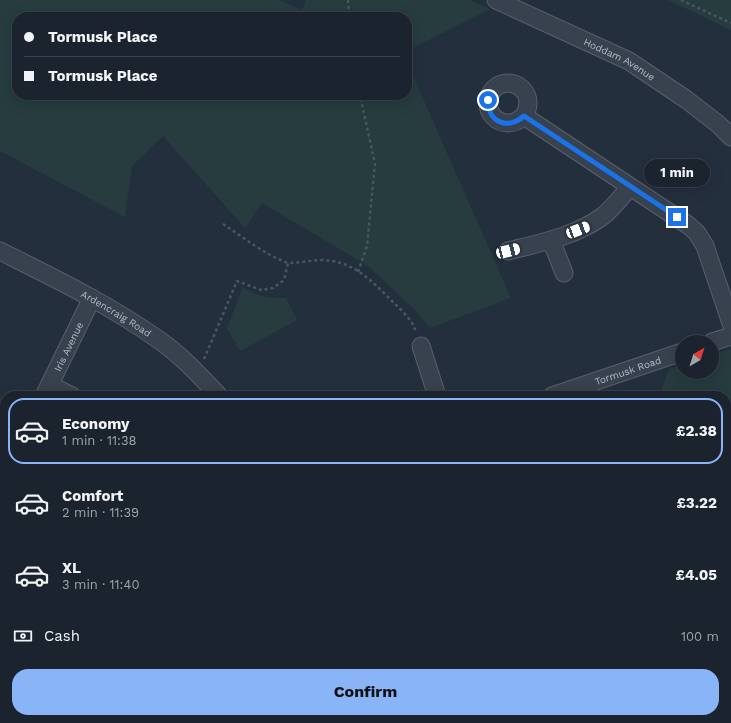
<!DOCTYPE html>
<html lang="en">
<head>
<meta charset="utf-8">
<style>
	body { margin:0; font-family:"Work Sans",sans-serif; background:#242b36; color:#f1f3f6; height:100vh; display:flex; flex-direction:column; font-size:15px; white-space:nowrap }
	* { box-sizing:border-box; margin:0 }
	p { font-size:13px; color:#a0a4aa }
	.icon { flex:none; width:22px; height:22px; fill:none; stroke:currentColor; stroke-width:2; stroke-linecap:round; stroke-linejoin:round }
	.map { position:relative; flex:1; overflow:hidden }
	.panel { position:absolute; left:0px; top:391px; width:731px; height:332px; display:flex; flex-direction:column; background:#1b232e; border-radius:16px 16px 0 0; box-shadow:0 4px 16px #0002,0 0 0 1px #39404a }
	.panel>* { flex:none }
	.guide { position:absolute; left:12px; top:12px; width:400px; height:88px; border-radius:16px; box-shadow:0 4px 16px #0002,0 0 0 1px #39404a; display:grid; align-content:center; height:88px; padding:0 12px; background:#1b232e }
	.needle { width:26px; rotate:39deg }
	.fabs { position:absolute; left:675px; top:335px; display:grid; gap:8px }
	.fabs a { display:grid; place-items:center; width:44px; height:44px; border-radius:50%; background:#1b232e; box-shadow:0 4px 16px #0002,0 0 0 1px #39404a; font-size:20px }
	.end { position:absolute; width:18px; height:18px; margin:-9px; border:5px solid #1a73e8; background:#fff; box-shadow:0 0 0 2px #fff }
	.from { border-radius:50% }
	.bubble { position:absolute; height:28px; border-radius:14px; background:#1b232e; box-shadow:0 4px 16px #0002,0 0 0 1px #39404a; font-size:13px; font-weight:700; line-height:28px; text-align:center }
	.car { position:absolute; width:12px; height:24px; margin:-12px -6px; border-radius:5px; box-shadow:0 0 3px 1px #0007; background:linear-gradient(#fff 24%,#345 0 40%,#fff 0 76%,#345 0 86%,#fff 0) }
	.guide b { display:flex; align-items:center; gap:14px; height:38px; font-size:15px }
	.guide b+b { border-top:1px solid #39404a }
	.guide i { width:10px; height:10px; background:#f1f3f6 }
	ul { padding:7px 0 0; list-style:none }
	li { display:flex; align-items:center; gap:12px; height:66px; margin:0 8px 6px; padding:0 4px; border:2px solid transparent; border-radius:16px }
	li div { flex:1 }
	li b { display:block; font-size:15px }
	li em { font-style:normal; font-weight:700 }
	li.selected { border-color:#8ab4f8 }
	li>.icon { width:36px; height:36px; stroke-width:1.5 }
	.pay { display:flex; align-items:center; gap:10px; height:44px; padding:0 12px; font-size:15px }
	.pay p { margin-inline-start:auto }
	.cta { display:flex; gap:8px; margin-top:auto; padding:8px 12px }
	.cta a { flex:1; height:46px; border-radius:16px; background:#8ab4f8; color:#111; font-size:16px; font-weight:700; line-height:46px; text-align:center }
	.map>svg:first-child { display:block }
</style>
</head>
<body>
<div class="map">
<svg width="731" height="723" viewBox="0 0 731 723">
	<rect width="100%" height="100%" fill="#242f3e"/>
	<g fill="#263c3f">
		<polygon points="0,0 280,0 302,10 306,0 470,0 490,9 407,51 407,17 17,17 17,95 407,95 407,62 511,298 430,328 417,312 368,266 262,203 245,228 163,136 132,166 125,217 0,151"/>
		<polygon points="668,0 731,0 731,30"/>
		<path d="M 243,287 C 258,297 268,298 286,298 L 297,320 L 240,351 L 227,328 Z"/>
		<polygon points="731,349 731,723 381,723 381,718 726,718 726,396 659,396 669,369 682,365 682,372 712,372 712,355"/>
	</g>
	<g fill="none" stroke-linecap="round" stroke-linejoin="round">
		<defs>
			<g id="minor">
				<path id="s1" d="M 496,0 L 629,61 L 687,100 L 718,124 L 731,137"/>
				<circle cx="508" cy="103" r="20"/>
				<polyline points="524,116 688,225 697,233 705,246 731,323"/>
				<polyline points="551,240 564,273"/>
				<path id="s2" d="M 0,251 C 54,278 110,305 159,340 C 182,356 200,376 219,396"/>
				<path d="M 508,251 C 540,243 576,236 603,216 C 613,208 621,197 630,187"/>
				<polyline points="712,342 731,336"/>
				<polyline points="421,346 437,396"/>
				<polyline points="50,385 72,396"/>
				<path id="s3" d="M 44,396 L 92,298"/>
				<path id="s4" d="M 552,396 L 682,352"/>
				<polyline points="0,484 5,474"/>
				<polyline points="0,585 5,588"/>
				<polyline points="131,718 141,723"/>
				<polyline points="53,723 56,718"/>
				<polyline points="117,723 120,718"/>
				<polyline points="294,723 295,718"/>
			</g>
		</defs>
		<use href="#minor" stroke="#565f6c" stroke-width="19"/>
		<g stroke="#44595c" stroke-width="2.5" stroke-dasharray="3 3" stroke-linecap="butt">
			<polyline points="348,0 349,17"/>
			<polyline points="681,0 731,23"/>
			<path d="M 223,224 C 243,237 265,255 288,263"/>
			<polyline points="358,272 367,246 375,164 360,95"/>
			<path d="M 204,359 L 237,281 L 261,290 L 273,288 L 284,280 L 288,263 C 298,263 308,261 319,260 C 351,259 371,280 392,301 C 401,310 412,319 416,332"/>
		</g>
		<use href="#minor" stroke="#38414e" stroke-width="17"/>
	</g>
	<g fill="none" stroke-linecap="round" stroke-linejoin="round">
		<path stroke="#1a73e8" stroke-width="5" d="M 488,100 C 488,123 508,130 524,116 L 677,217"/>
	</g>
	<g text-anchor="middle" stroke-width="3" stroke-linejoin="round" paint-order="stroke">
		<g font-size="10" fill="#b4bcc9" stroke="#1d2633">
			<text dy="4" stroke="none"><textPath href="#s1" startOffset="137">Hoddam Avenue</textPath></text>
			<text dy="4" stroke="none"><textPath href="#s2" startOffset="132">Ardencraig Road</textPath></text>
			<text dy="4" stroke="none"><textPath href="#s3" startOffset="55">Iris Avenue</textPath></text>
			<text dy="4" stroke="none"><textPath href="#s4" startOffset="80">Tormusk Road</textPath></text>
		</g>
	</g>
</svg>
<div class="fabs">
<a><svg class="needle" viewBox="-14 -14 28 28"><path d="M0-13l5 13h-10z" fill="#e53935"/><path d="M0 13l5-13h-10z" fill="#a0a4aa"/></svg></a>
</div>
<i class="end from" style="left:488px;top:100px"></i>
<i class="end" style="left:677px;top:217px"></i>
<div class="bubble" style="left:644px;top:159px;width:66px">1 min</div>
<i class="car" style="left:578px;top:230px;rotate:69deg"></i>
<i class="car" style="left:508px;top:251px;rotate:76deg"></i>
<div class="guide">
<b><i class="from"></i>Tormusk Place</b>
<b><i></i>Tormusk Place</b>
</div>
<section class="panel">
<ul>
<li class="selected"><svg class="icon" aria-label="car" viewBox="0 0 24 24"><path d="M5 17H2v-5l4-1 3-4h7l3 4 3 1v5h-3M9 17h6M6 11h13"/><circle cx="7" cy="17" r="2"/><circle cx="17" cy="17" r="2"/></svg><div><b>Economy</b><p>1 min · 11:38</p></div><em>£2.38</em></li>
<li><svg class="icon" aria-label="car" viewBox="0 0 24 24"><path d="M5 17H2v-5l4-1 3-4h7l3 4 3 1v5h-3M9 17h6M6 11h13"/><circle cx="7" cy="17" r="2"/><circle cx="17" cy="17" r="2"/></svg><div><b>Comfort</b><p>2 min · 11:39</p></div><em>£3.22</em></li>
<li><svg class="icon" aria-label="car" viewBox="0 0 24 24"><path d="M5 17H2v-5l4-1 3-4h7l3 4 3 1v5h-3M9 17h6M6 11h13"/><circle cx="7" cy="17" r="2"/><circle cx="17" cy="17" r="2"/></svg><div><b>XL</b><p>3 min · 11:40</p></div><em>£4.05</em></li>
</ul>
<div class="pay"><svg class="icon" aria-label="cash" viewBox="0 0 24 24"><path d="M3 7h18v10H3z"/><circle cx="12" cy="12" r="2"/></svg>Cash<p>100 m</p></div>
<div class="cta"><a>Confirm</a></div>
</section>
</div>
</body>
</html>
